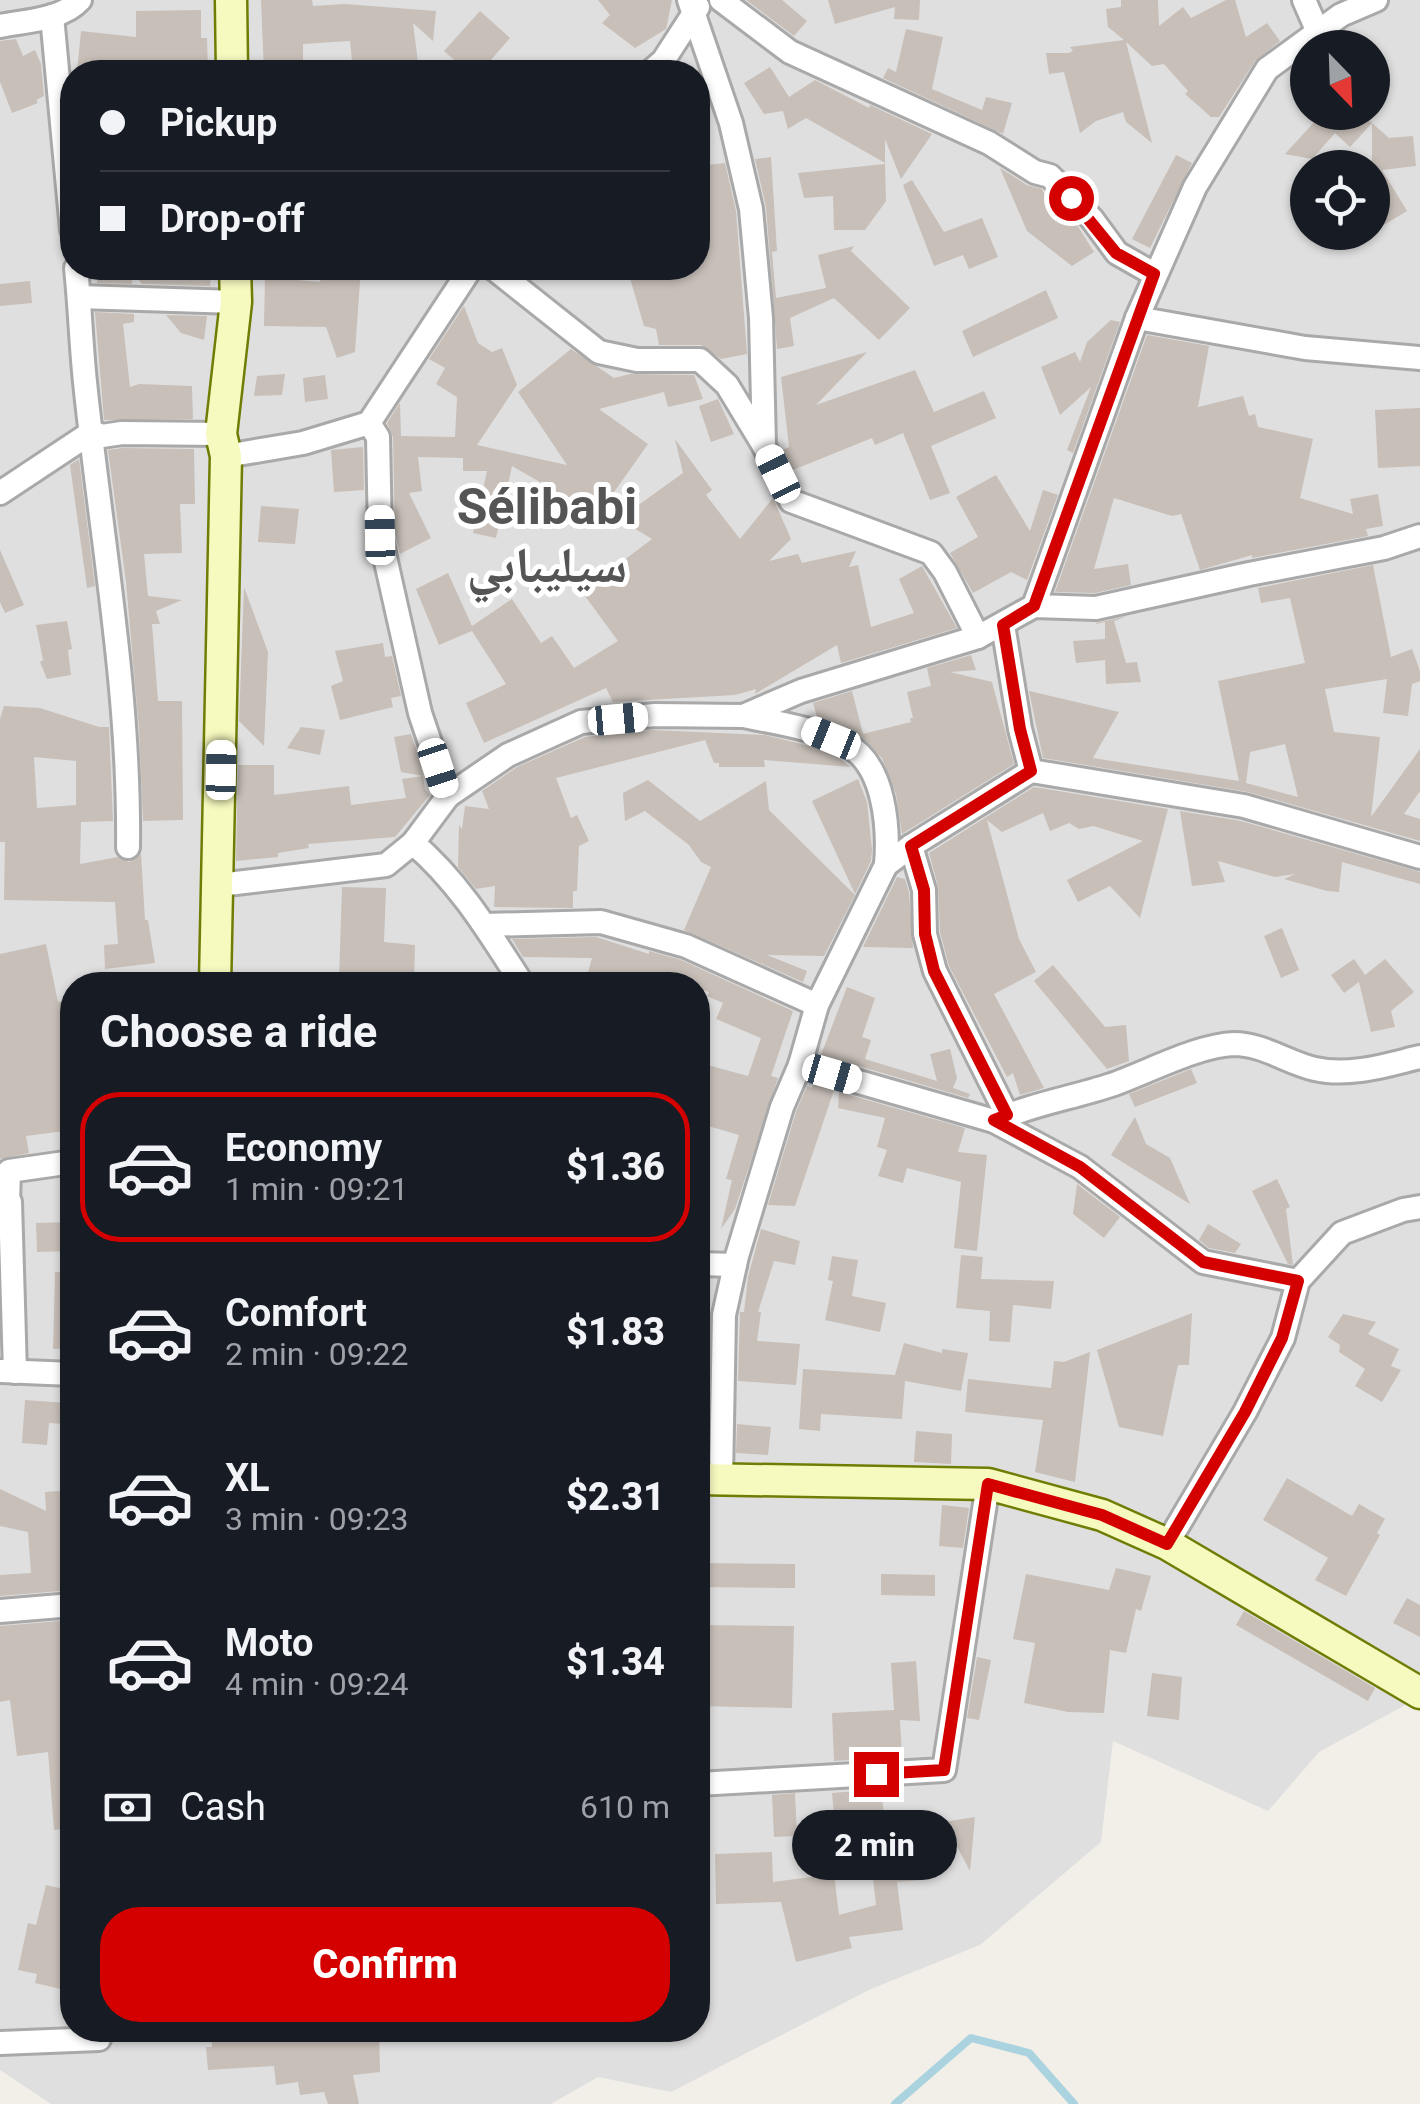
<!DOCTYPE html>
<html lang="en">
<head>
<meta charset="utf-8">
<style>
	body { margin:0; font-family:Roboto,"Noto Naskh Arabic",sans-serif; background:#242831; color:#f1f3f6; height:100vh; display:flex; flex-direction:column; font-size:38px; white-space:nowrap }
	* { box-sizing:border-box; margin:0 }
	p { font-size:32px; color:#9ea1a6 }
	.icon { flex:none; width:55px; height:55px; fill:none; stroke:currentColor; stroke-width:2; stroke-linecap:round; stroke-linejoin:round }
	.map { position:relative; flex:1; overflow:hidden }
	.details { position:absolute; left:60px; top:972px; width:650px; height:1070px; display:flex; flex-direction:column; background:#171b24; border-radius:40px; box-shadow:0 2px 8px #0004 }
	.details>* { flex:none }
	.guide { position:absolute; left:60px; top:60px; width:650px; height:220px; border-radius:40px; box-shadow:0 2px 8px #0004; display:grid; align-content:center; height:220px; padding:0 40px; background:#171b24 }
	.needle { width:65px; rotate:157deg }
	.controls { position:absolute; left:1290px; top:30px; display:grid; gap:20px }
	.controls a { display:grid; place-items:center; width:100px; height:100px; border-radius:50%; background:#171b24; box-shadow:0 2px 8px #0004; font-size:50px }
	.end { position:absolute; width:45px; height:45px; margin:-22px; border:12px solid #d40000; background:#fff; box-shadow:0 0 0 5px #fff }
	.from { border-radius:50% }
	.bubble { position:absolute; height:70px; border-radius:35px; background:#171b24; box-shadow:0 2px 8px #0004; font-size:32px; font-weight:800; line-height:70px; text-align:center }
	.car { position:absolute; width:30px; height:60px; margin:-30px -15px; border-radius:12px; box-shadow:0 0 8px 2px #0007; background:linear-gradient(#fff 24%,#345 0 40%,#fff 0 76%,#345 0 86%,#fff 0) }
	.guide b { display:flex; align-items:center; gap:35px; height:95px; font-size:38px }
	.guide b+b { border-top:2px solid #363941 }
	.guide i { width:25px; height:25px; background:#f1f3f6 }
	ul { padding:0; list-style:none }
	li { display:flex; align-items:center; gap:30px; height:150px; margin:0 20px 15px; padding:0 20px; border:5px solid transparent; border-radius:40px }
	li div { flex:1 }
	li b { display:block; font-size:38px }
	li em { font-style:normal; font-weight:800 }
	li.active { border-color:#d40000 }
	li>.icon { width:90px; height:90px; stroke-width:1.5 }
	h2 { padding:0 40px; font-size:45px; line-height:120px }
	.pay { display:flex; align-items:center; gap:25px; height:110px; padding:0 40px; font-size:38px }
	.pay p { margin-inline-start:auto }
	.button { display:flex; gap:20px; margin-top:auto; padding:20px 40px }
	.button a { flex:1; height:115px; border-radius:40px; background:#d40000; color:#fff; font-size:40px; font-weight:800; line-height:115px; text-align:center }
	.map>svg:first-child { display:block }
</style>
</head>
<body>
<div class="map">
<svg width="1420" height="2104" viewBox="0 0 1420 2104">
	<rect width="100%" height="100%" fill="#f2efe9"/>
	<path fill="#e0dfdf" fill-rule="evenodd" d="M 0,0 L 1420,0 L 1420,1697 L 1319,1752 L 1268,1811 L 1113,1741 L 1101,1842 L 980,1945 L 871,1989 L 671,2092 L 598,2077 L 551,2104 L 51,2104 L 0,2070 ZM 1308,48 L 1372,48 L 1372,112 L 1308,112 ZM 72,72 L 698,72 L 698,268 L 72,268 ZM 1308,168 L 1372,168 L 1372,232 L 1308,232 ZM 72,985 L 698,985 L 698,2030 L 72,2030 Z"/>
	<g fill="none" stroke-linecap="round" stroke-linejoin="round">
		<polyline stroke="#aad3df" stroke-width="8" points="895,2104 971,2038 1029,2053 1074,2104"/>
	</g>
	<g fill="#c7bfb8" fill-rule="evenodd">
		<polygon points="261,0 312,0 313,6 345,4 436,11 433,41 413,23 419,70 353,71 350,41 303,44 303,72 264,72"/>
		<polygon points="598,0 672,0 666,29 635,48 602,23 610,15"/>
		<polygon points="746,0 782,0 807,21 794,36"/>
		<polygon points="828,0 920,0 919,20 894,19 895,7 835,24"/>
		<polygon points="1121,0 1158,0 1159,26 1183,7 1191,18 1226,0 1235,0 1246,37 1267,23 1280,41 1255,61 1219,117 1211,117 1185,94 1188,91 1164,64 1152,66 1126,42 1152,143 1126,122 1123,112 1096,121 1080,133 1064,72 1049,74 1046,53 1068,53 1073,51 1070,47 1124,40 1108,27 1106,9 1121,7"/>
		<polygon points="201,10 201,38 207,38 208,72 77,72 81,31 136,37 136,11"/>
		<polygon points="480,11 510,38 490,61 460,65 444,51"/>
		<polygon points="906,29 943,37 932,89 982,110 986,97 1012,103 1003,134 883,78 888,68 896,72"/>
		<polygon points="16,39 23,56 35,50 41,64 44,96 36,100 38,103 12,113 0,82 0,41"/>
		<polygon points="770,67 789,97 815,80 869,108 870,105 932,134 901,179 885,139 885,163 806,118 788,129 783,111 764,114 744,83"/>
		<polygon points="1312,112 1360,112 1372,123 1350,147 1335,133 1312,159 1285,154 1318,118"/>
		<polygon points="1372,123 1389,138 1413,136 1416,166 1382,170 1407,211 1372,232"/>
		<polygon points="1176,155 1192,163 1150,248 1132,239"/>
		<polygon points="771,157 777,251 772,252 776,298 826,288 818,255 854,246 851,251 910,308 879,340 834,298 790,318 794,346 777,349 766,207 755,159"/>
		<polygon points="725,163 736,211 747,354 721,359 701,345 659,345 656,329 644,326 627,268 698,268 698,166"/>
		<polygon points="885,164 886,201 865,230 834,230 833,196 804,198 798,173"/>
		<polygon points="1000,168 1027,185 1042,189 1045,196 1077,225 1094,252 1072,266 1027,231"/>
		<polygon points="912,180 944,232 982,218 998,257 969,269 963,255 934,266 903,185"/>
		<polygon points="97,268 212,268 210,286 142,284 131,270 132,284 97,283"/>
		<polygon points="322,268 361,268 355,352 337,358 326,327 264,326 265,277 320,282"/>
		<polygon points="30,281 32,303 0,306 0,284"/>
		<polygon points="1046,290 1058,318 973,357 962,331"/>
		<polygon points="464,306 478,343 492,352 502,348 517,385 477,445 567,465 518,392 571,349 614,378 630,374 694,375 703,399 668,407 664,392 599,409 648,444 602,509 580,495 571,500 512,466 496,538 473,533 487,471 463,471 463,458 418,457 422,491 409,493 431,538 400,554 395,533 393,437 387,423 400,403 401,436 455,437 457,397 436,384 445,368 429,359"/>
		<polygon points="95,312 134,314 134,322 123,324 130,387 139,384 192,386 193,419 104,420"/>
		<polygon points="166,315 207,316 204,340 181,333"/>
		<polygon points="1111,320 1120,322 1073,453 1067,450 1091,387 1060,415 1041,367 1075,352 1080,362 1087,342"/>
		<polygon points="1147,335 1209,346 1198,407 1243,396 1249,416 1255,414 1258,427 1313,439 1300,498 1353,514 1350,499 1378,494 1383,526 1366,529 1368,536 1252,558 1252,555 1200,570 1181,514 1172,516 1114,498 1094,569 1128,564 1131,585 1095,593 1055,592"/>
		<polygon points="867,352 816,405 915,370 934,412 984,391 996,418 931,446 950,493 930,500 903,433 875,445 872,438 793,470 783,450 789,447 781,377"/>
		<polygon points="285,374 282,395 254,396 257,376"/>
		<polygon points="325,375 328,399 305,402 303,378"/>
		<polygon points="718,399 734,434 711,442 699,406"/>
		<polygon points="1420,408 1420,466 1378,468 1375,410"/>
		<polygon points="675,439 712,490 706,495 740,539 773,498 791,539 769,561 798,554 802,563 856,551 849,567 858,565 871,627 914,613 899,579 922,566 957,628 841,663 837,645 755,694 756,689 735,695 613,702 606,688 484,743 466,703 506,684 472,631 439,645 416,589 448,573 472,626 512,599 541,643 552,636 574,668 618,641 582,592 652,539 619,519 683,473"/>
		<polygon points="363,447 364,490 334,492 331,450"/>
		<polygon points="123,448 194,449 195,504 180,504 182,553 144,554 148,596 182,600 156,611 160,624 152,624 158,701 182,701 183,820 143,821 139,729 126,582 108,450"/>
		<polygon points="79,459 95,586 87,588 70,465"/>
		<polygon points="996,475 1030,531 1043,490 1058,495 1027,580 1011,572 973,593 950,553 978,537 956,497"/>
		<polygon points="261,506 299,509 295,544 258,542"/>
		<polygon points="0,550 24,605 5,613 0,602"/>
		<path d="M 1373,565 L 1391,657 L 1412,649 L 1420,671 L 1420,681 L 1412,684 L 1408,716 L 1383,713 L 1387,679 L 1325,689 L 1334,732 L 1380,737 L 1371,817 L 1420,749 L 1420,791 L 1404,814 L 1420,819 L 1420,841 L 1248,792 L 1043,758 L 1029,691 L 1119,712 L 1093,758 L 1239,781 L 1218,681 L 1305,663 L 1290,598 L 1261,603 L 1258,588 ZM 1285,744 L 1298,797 L 1246,783 L 1250,752 Z"/>
		<polygon points="244,587 268,652 264,746 239,721"/>
		<polygon points="1128,616 1114,621 1126,663 1137,662 1141,682 1106,684 1105,660 1076,663 1073,641 1105,639 1105,622 1096,624 1096,623"/>
		<polygon points="67,621 72,649 68,650 71,675 47,679 40,662 43,660 36,625"/>
		<polygon points="383,643 385,657 392,656 401,696 391,698 393,707 340,720 331,686 343,681 335,651"/>
		<polygon points="971,655 976,670 950,672 992,682 1014,764 902,834 896,794 882,758 856,733 817,717 813,703 852,691 863,734 911,722 910,718 913,718 907,692 931,686 927,668"/>
		<path d="M 4,706 L 40,708 L 99,727 L 109,727 L 113,821 L 81,822 L 80,864 L 118,857 L 129,862 L 141,854 L 145,920 L 148,920 L 155,963 L 105,969 L 104,945 L 118,944 L 115,902 L 4,900 L 5,842 L 0,842 L 0,719 ZM 34,757 L 76,761 L 76,805 L 37,808 Z"/>
		<polygon points="301,727 325,730 320,755 287,748"/>
		<polygon points="652,730 765,735 817,748 839,758 851,767 764,760 765,767 719,767 719,763 714,763 705,740 556,778 571,818 577,815 589,841 579,846 577,891 573,891 573,908 494,907 495,886 476,889 458,867 459,825 462,829 465,806 489,809 482,791 517,767 585,737"/>
		<polygon points="411,734 418,754 423,776 401,772 394,737"/>
		<polygon points="238,765 274,765 274,795 349,786 351,805 406,798 402,779 423,776 425,789 430,795 395,837 308,844 309,848 278,853 278,857 236,861"/>
		<polygon points="858,779 867,802 872,850 871,861 855,894 812,801"/>
		<polygon points="648,780 700,821 766,781 769,810 855,895 824,956 767,955 807,971 803,982 684,930 711,867 701,862 689,845 645,811 625,821 623,793"/>
		<polygon points="1034,787 1168,809 1140,918 1110,886 1078,902 1067,880 1143,841 1093,826 1079,829 1069,823 1050,831 1043,813 1002,832 987,820 1019,939 1036,972 994,994 1044,1088 1020,1095 1013,1073 1007,1077 949,966 940,932 938,886 929,853"/>
		<polygon points="1180,811 1241,821 1420,872 1420,884 1342,862 1339,892 1327,891 1284,879 1295,874 1275,877 1218,861 1225,882 1192,886"/>
		<polygon points="897,877 905,879 909,892 913,948 863,947"/>
		<polygon points="342,887 386,888 384,942 415,945 414,985 339,980"/>
		<polygon points="1282,928 1299,970 1281,978 1264,936"/>
		<polygon points="596,937 649,954 649,951 681,960 793,1011 771,1076 778,1078 735,1209 721,1229 732,1180 726,1179 739,1135 698,1123 702,1096 698,1095 698,1088 704,1064 748,1076 761,1038 716,1019 723,1003 707,996 709,992 698,988 698,985 665,977 663,985 616,985 587,976 592,958 523,957 512,939"/>
		<polygon points="46,944 58,1002 72,999 72,1130 26,1136 29,1153 0,1159 0,954"/>
		<polygon points="1354,959 1365,975 1385,959 1414,992 1391,1011 1395,1027 1371,1032 1359,982 1344,993 1331,975"/>
		<polygon points="1053,965 1105,1027 1126,1025 1129,1061 1107,1069 1034,981"/>
		<polygon points="847,987 875,998 862,1037 871,1040 865,1059 937,1081 930,1054 950,1049 957,1078 953,1088 970,1094 968,1098 821,1055"/>
		<polygon points="1191,1069 1197,1083 1135,1107 1129,1094"/>
		<polygon points="813,1084 834,1090 795,1206 768,1205 796,1112 807,1086 812,1088"/>
		<polygon points="839,1092 965,1128 958,1152 987,1155 977,1251 954,1248 961,1182 907,1168 903,1183 878,1176 887,1150 877,1147 885,1118 838,1108"/>
		<polygon points="1135,1117 1146,1144 1170,1158 1190,1204 1111,1155"/>
		<polygon points="1277,1179 1290,1207 1286,1209 1293,1265 1288,1264 1252,1191"/>
		<polygon points="1077,1184 1120,1217 1104,1238 1073,1214"/>
		<polygon points="72,1222 72,1251 37,1252 36,1223"/>
		<polygon points="1208,1224 1241,1244 1235,1253 1209,1248 1199,1240"/>
		<polygon points="761,1229 800,1241 795,1265 774,1261 758,1312 761,1312 757,1341 800,1344 796,1385 738,1381 740,1312 744,1312 748,1277"/>
		<polygon points="961,1255 983,1257 981,1279 1054,1281 1051,1309 1013,1305 1010,1342 989,1341 990,1311 956,1308"/>
		<polygon points="832,1256 858,1260 852,1296 886,1303 880,1332 825,1320 833,1281 828,1280"/>
		<polygon points="55,1272 72,1272 72,1349 53,1349"/>
		<polygon points="1192,1313 1189,1365 1178,1365 1163,1436 1119,1427 1097,1350"/>
		<polygon points="1343,1314 1376,1322 1368,1334 1399,1349 1391,1366 1401,1370 1382,1402 1355,1386 1365,1369 1339,1352 1340,1345 1328,1337"/>
		<polygon points="904,1343 942,1353 942,1349 968,1353 961,1391 905,1381 902,1419 821,1414 820,1431 799,1429 803,1369 895,1375"/>
		<polygon points="1090,1352 1075,1482 1035,1472 1043,1420 965,1412 968,1379 1051,1388 1054,1361 1064,1362"/>
		<polygon points="25,1400 66,1403 64,1424 49,1423 47,1445 22,1443"/>
		<polygon points="737,1424 771,1427 768,1455 736,1453"/>
		<polygon points="916,1431 952,1434 951,1464 914,1462"/>
		<polygon points="1287,1478 1352,1516 1359,1504 1385,1519 1377,1533 1380,1535 1346,1596 1315,1580 1328,1558 1263,1520"/>
		<polygon points="0,1489 46,1511 45,1492 72,1490 72,1590 0,1596 0,1575 31,1573 28,1532 0,1526"/>
		<polygon points="942,1505 969,1508 963,1548 939,1546"/>
		<polygon points="698,1563 795,1564 795,1588 698,1587"/>
		<polygon points="1116,1568 1151,1576 1141,1611 1136,1609 1126,1653 1110,1650 1104,1713 1068,1712 1024,1703 1035,1643 1013,1639 1026,1574 1109,1590"/>
		<polygon points="881,1574 935,1575 935,1596 881,1595"/>
		<polygon points="1407,1598 1420,1605 1420,1637 1393,1623"/>
		<polygon points="1244,1611 1375,1688 1368,1701 1236,1625"/>
		<polygon points="72,1620 72,1828 54,1830 48,1752 17,1756 10,1700 0,1702 0,1626"/>
		<polygon points="698,1625 794,1626 792,1708 698,1706"/>
		<polygon points="977,1657 991,1660 979,1720 967,1718"/>
		<polygon points="916,1661 920,1721 900,1720 902,1757 834,1761 832,1713 894,1710 891,1663"/>
		<polygon points="1152,1673 1182,1677 1179,1720 1147,1716"/>
		<polygon points="881,1789 886,1832 923,1829 923,1880 897,1882 903,1930 849,1937 852,1948 796,1962 781,1902 716,1904 715,1854 772,1852 773,1882 834,1874 839,1915 876,1905 868,1834 836,1838 832,1793"/>
		<polygon points="795,1793 797,1836 774,1837 772,1795"/>
		<polygon points="975,1817 970,1871 944,1822"/>
		<polygon points="46,1885 72,1891 72,1956 65,1990 35,1983 37,1974 18,1970 28,1923 36,1925"/>
		<polygon points="211,2030 379,2030 380,2072 353,2075 359,2104 328,2104 324,2092 300,2095 298,2082 276,2085 274,2066 208,2070 206,2047 212,2047"/>
	</g>
	<g fill="none" stroke-linecap="round" stroke-linejoin="round">
		<defs>
			<g id="street">
				<polyline points="689,0 731,123 751,209 761,318 764,446 791,501 931,553 945,572 978,637"/>
				<polyline points="721,0 790,52 989,143 1035,172 1050,176 1092,219 1117,253 1154,274"/>
				<polyline points="1304,0 1318,32"/>
				<polyline points="52,16 72,230"/>
				<path d="M 0,26 C 25,21 62,20 80,0"/>
				<polyline points="650,72 663,61 698,7"/>
				<path d="M 76,268 C 80,306 81,344 85,382 C 101,538 130,691 128,847"/>
				<polyline points="493,268 599,352 637,360 700,360 727,385 764,446"/>
				<polyline points="79,297 236,302"/>
				<polyline points="1137,318 1305,348 1420,358"/>
				<polyline points="369,423 378,437 380,535 420,713 448,796"/>
				<polyline points="226,456 303,443 369,423 471,268"/>
				<polyline points="0,493 92,432 102,436 122,433 221,434"/>
				<polyline points="1034,606 1137,318 1195,187 1267,69 1341,15 1376,0"/>
				<polyline points="1003,625 1020,729 1031,771 1244,806 1420,857"/>
				<path d="M 743,716 C 778,723 815,728 847,745 C 885,765 889,828 886,865"/>
				<path d="M 413,843 C 460,883 490,934 523,985"/>
				<polyline points="911,846 924,890 925,934 935,971 1007,1115"/>
				<polyline points="219,885 386,865 413,843 448,796 508,755 581,722 655,715 743,716 801,691 978,637 1034,606 1096,608 1249,574 1384,548 1420,536"/>
				<polyline points="485,925 601,922 686,946 817,1005"/>
				<polyline points="800,1065 994,1121 1080,1167 1203,1262 1298,1281"/>
				<path d="M 994,1121 C 1032,1104 1072,1098 1111,1085 C 1146,1073 1198,1045 1234,1044 C 1263,1044 1288,1063 1315,1069 C 1350,1077 1386,1065 1420,1057"/>
				<polyline points="0,1203 10,1202 15,1372"/>
				<polyline points="8,1203 9,1171 72,1162"/>
				<polyline points="698,1264 735,1265"/>
				<polyline points="1,1371 72,1374"/>
				<polyline points="721,1479 724,1315 737,1256 782,1107 800,1065 817,1005 886,865 911,846 1031,771"/>
				<polyline points="1167,1544 1245,1412 1283,1338 1298,1281 1342,1233 1403,1210 1420,1207"/>
				<polyline points="0,1611 72,1605"/>
				<polyline points="698,1784 944,1770 988,1484"/>
				<polyline points="0,2043 99,2039 102,2030"/>
			</g>
			<g id="secondary">
				<polyline points="231,0 232,72"/>
				<polyline points="215,985 226,456 221,434 236,302 235,268"/>
				<polyline points="698,1479 988,1484 1102,1515 1167,1544 1420,1693"/>
			</g>
		</defs>
		<use href="#street" stroke="#a9a9a9" stroke-width="28"/>
		<use href="#secondary" stroke="#707d05" stroke-width="35"/>
		<use href="#street" stroke="#fff" stroke-width="22"/>
		<use href="#secondary" stroke="#f7fabf" stroke-width="30"/>
	</g>
	<g fill="none" stroke-linecap="round" stroke-linejoin="round">
		<polyline stroke="#d40000" stroke-width="12" points="876,1774 944,1770 988,1484 1102,1515 1167,1544 1245,1412 1282,1338 1298,1281 1203,1262 1080,1167 994,1120 1007,1115 934,971 925,934 924,890 911,846 1031,771 1020,729 1003,625 1034,606 1154,274 1116,253 1071,198"/>
	</g>
	<g text-anchor="middle" stroke-width="10" stroke-linejoin="round" paint-order="stroke">
		<g font-size="50" font-weight="bold" fill="#555" stroke="#fff">
			<text x="547" y="524">Sélibabi<tspan x="547" dy="58">سيليبابي</tspan></text>
		</g>
	</g>
</svg>
<div class="controls">
<a><svg class="needle" viewBox="-14 -14 28 28"><path d="M0-13l5 13h-10z" fill="#e53935"/><path d="M0 13l5-13h-10z" fill="#9ea1a6"/></svg></a>
<a><svg class="icon" aria-label="locate" viewBox="0 0 24 24"><circle cx="12" cy="12" r="6"/><path d="M12 2v4M12 18v4M2 12h4M18 12h4"/></svg></a>
</div>
<i class="end from" style="left:1071px;top:198px"></i>
<i class="end" style="left:876px;top:1774px"></i>
<div class="bubble" style="left:792px;top:1810px;width:165px">2 min</div>
<i class="car" style="left:778px;top:474px;rotate:334deg"></i>
<i class="car" style="left:380px;top:535px;rotate:359deg"></i>
<i class="car" style="left:618px;top:719px;rotate:85deg"></i>
<i class="car" style="left:831px;top:738px;rotate:292deg"></i>
<i class="car" style="left:438px;top:768px;rotate:162deg"></i>
<i class="car" style="left:221px;top:770px;rotate:1deg"></i>
<i class="car" style="left:832px;top:1074px;rotate:106deg"></i>
<div class="guide">
<b><i class="from"></i>Pickup</b>
<b><i></i>Drop-off</b>
</div>
<section class="details">
<h2>Choose a ride</h2>
<ul>
<li class="active"><svg class="icon" aria-label="car" viewBox="0 0 24 24"><path d="M5 17H2v-5l4-1 3-4h7l3 4 3 1v5h-3M9 17h6M6 11h13"/><circle cx="7" cy="17" r="2"/><circle cx="17" cy="17" r="2"/></svg><div><b>Economy</b><p>1 min · 09:21</p></div><em>$1.36</em></li>
<li><svg class="icon" aria-label="car" viewBox="0 0 24 24"><path d="M5 17H2v-5l4-1 3-4h7l3 4 3 1v5h-3M9 17h6M6 11h13"/><circle cx="7" cy="17" r="2"/><circle cx="17" cy="17" r="2"/></svg><div><b>Comfort</b><p>2 min · 09:22</p></div><em>$1.83</em></li>
<li><svg class="icon" aria-label="car" viewBox="0 0 24 24"><path d="M5 17H2v-5l4-1 3-4h7l3 4 3 1v5h-3M9 17h6M6 11h13"/><circle cx="7" cy="17" r="2"/><circle cx="17" cy="17" r="2"/></svg><div><b>XL</b><p>3 min · 09:23</p></div><em>$2.31</em></li>
<li><svg class="icon" aria-label="car" viewBox="0 0 24 24"><path d="M5 17H2v-5l4-1 3-4h7l3 4 3 1v5h-3M9 17h6M6 11h13"/><circle cx="7" cy="17" r="2"/><circle cx="17" cy="17" r="2"/></svg><div><b>Moto</b><p>4 min · 09:24</p></div><em>$1.34</em></li>
</ul>
<div class="pay"><svg class="icon" aria-label="cash" viewBox="0 0 24 24"><path d="M3 7h18v10H3z"/><circle cx="12" cy="12" r="2"/></svg>Cash<p>610 m</p></div>
<div class="button"><a>Confirm</a></div>
</section>
</div>
</body>
</html>
